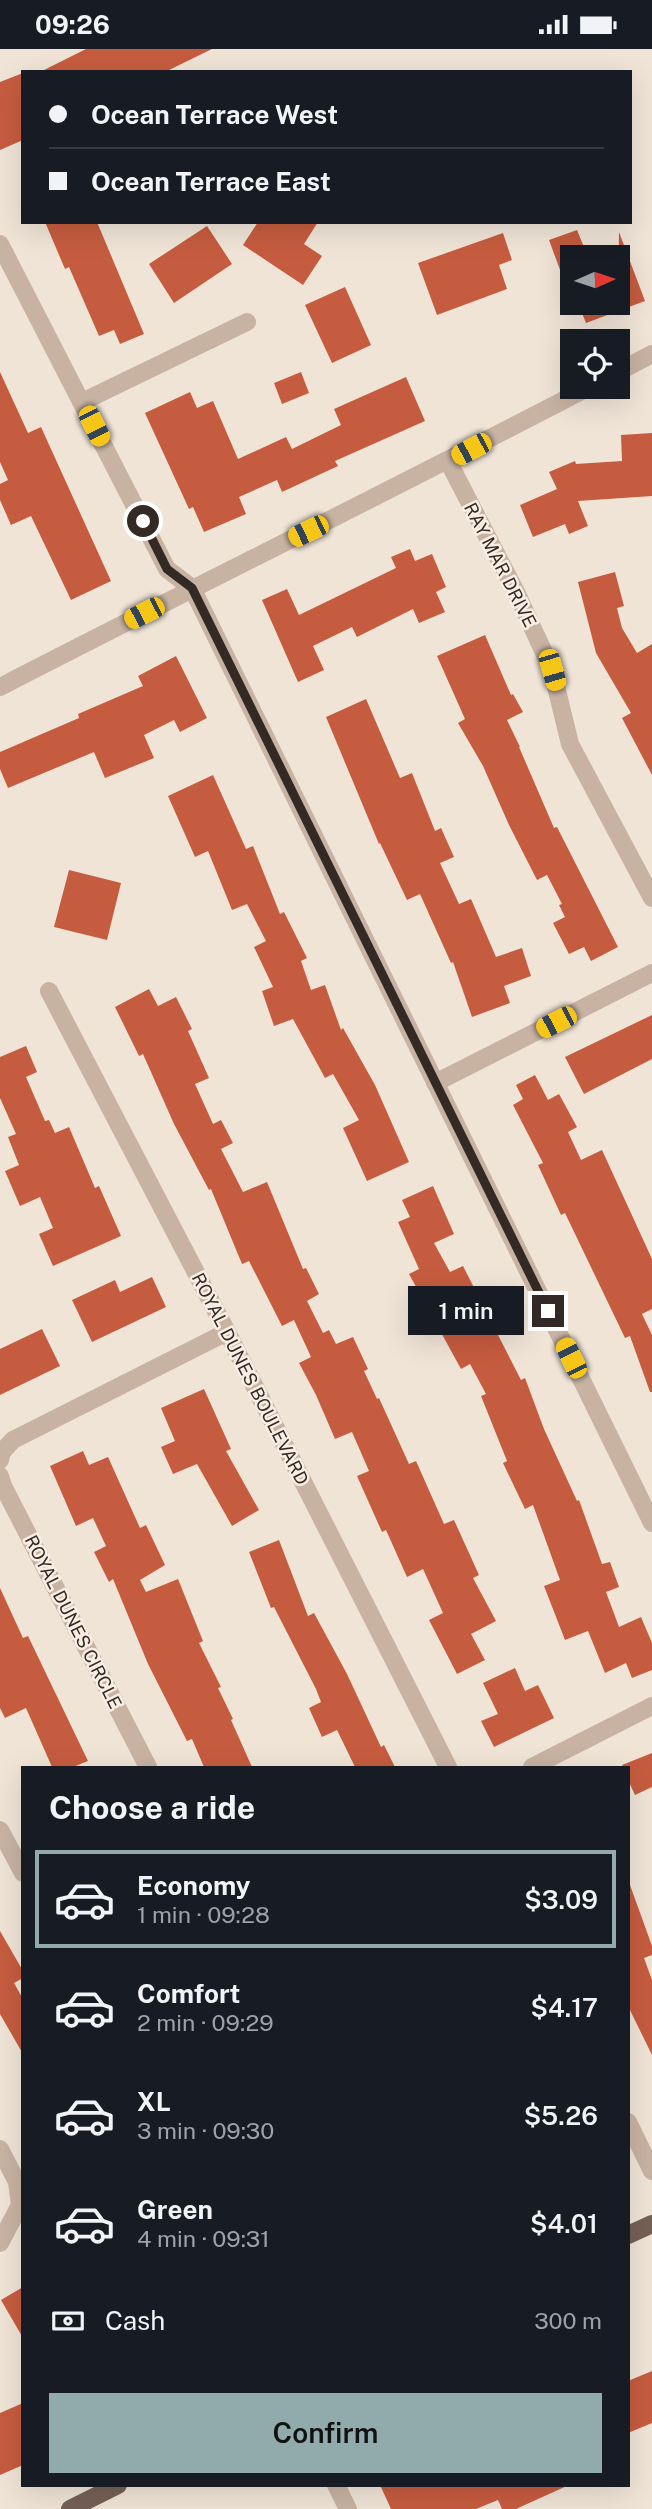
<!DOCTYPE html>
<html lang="en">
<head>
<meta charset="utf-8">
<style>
	body { margin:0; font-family:"Public Sans",sans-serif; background:#20242c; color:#f1f3f6; height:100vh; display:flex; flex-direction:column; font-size:26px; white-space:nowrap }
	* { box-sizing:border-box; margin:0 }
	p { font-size:23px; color:#9ea1a6 }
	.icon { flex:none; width:38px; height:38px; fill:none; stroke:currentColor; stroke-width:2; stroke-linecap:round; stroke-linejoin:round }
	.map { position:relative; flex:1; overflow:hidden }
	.drawer { position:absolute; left:21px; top:1717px; width:609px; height:721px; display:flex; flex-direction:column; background:#171b24; border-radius:0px; box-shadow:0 7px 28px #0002 }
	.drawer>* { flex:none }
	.guide { position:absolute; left:21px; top:21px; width:611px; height:154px; border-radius:0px; box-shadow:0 7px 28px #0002; display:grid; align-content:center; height:154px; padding:0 28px; background:#171b24 }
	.needle { width:46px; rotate:87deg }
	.controls { position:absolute; left:560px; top:196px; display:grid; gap:14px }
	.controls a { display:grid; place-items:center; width:70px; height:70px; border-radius:0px; background:#171b24; box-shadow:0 7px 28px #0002; font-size:35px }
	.end { position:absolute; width:32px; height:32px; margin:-16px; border:9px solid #332925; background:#fff; box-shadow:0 0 0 4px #fff }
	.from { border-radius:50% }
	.bubble { position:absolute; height:49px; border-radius:0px; background:#171b24; box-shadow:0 7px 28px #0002; font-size:23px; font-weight:600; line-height:49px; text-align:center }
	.car { position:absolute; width:21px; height:42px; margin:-21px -10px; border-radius:9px; box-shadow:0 0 5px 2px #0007; background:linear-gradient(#f5c518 24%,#345 0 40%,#f5c518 0 76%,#345 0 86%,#f5c518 0) }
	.guide b { display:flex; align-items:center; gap:24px; height:66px; font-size:26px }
	.guide b+b { border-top:2px solid #363941 }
	.guide i { width:18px; height:18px; background:#f1f3f6 }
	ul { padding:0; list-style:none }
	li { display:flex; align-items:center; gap:21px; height:98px; margin:0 14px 10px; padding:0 14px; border:4px solid transparent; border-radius:0px }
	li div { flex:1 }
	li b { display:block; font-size:26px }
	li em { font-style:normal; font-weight:600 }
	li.active { border-color:#91abad }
	li>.icon { width:63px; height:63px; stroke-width:1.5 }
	h2 { padding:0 28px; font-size:32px; line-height:84px }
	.pay { display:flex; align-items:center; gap:18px; height:77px; padding:0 28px; font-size:26px }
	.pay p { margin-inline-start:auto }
	.button { display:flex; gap:14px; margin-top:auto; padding:14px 28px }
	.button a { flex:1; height:80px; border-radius:0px; background:#91abad; color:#111; font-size:28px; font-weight:600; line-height:80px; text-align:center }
	.status { display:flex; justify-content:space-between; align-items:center; height:49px; padding:0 35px; background:#171b24; direction:ltr }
	.status svg { height:19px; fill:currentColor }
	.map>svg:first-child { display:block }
</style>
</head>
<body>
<div class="status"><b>09:26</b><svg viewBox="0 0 49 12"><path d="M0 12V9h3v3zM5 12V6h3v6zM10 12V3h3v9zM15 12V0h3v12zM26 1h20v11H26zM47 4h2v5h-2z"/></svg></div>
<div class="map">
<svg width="652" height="2460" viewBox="0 0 652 2460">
	<rect width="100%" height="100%" fill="#f0e4d7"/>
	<g fill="#c65c3f">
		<polygon points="86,0 212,0 165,23 40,23"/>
		<polygon points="23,24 23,91 0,101 0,33"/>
		<polygon points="45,173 97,173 144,285 120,295 114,281 99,287 69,218 65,220"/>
		<polygon points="258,173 318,173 304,195 322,207 303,236 243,196"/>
		<polygon points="207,177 232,215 174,254 149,215"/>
		<polygon points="577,181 588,208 572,208 572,248 570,248 549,191"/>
		<polygon points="619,183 645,252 586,274 578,254 618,254"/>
		<polygon points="503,184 512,211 499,216 507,240 437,266 418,214"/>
		<polygon points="345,238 371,296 332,314 305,256"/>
		<polygon points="0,323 28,384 41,378 111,532 71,551 31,467 11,476 0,451 0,435 8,431 0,413"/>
		<polygon points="301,323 309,344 282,355 274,334"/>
		<polygon points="406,328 425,372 335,412 338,417 282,443 277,431 239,448 246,465 204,483 193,458 189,460 145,364 190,343 197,359 213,352 238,410 286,388 292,400 341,376 334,360"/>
		<polygon points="652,384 652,447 578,452 588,477 569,485 565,475 533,488 520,456 557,440 549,423 575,412 576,415 622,412 621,386"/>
		<polygon points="410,500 415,512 432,505 446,538 436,543 445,563 419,574 413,560 357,588 352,578 313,597 324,621 298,633 262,551 287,540 299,566 396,519 391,508"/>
		<polygon points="615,523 624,557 617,559 622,579 637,604 652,595 652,726 622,669 631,664 596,604 578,533"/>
		<polygon points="485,586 511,646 513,645 523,663 507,671 520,698 519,698 554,779 557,778 618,898 591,912 584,898 569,905 553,874 565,868 559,856 562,855 547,826 537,831 509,776 483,717 458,674 465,670 437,607"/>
		<polygon points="176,607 207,669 180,683 174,671 144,686 154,709 105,729 94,703 8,739 0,720 0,703 79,669 78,665 143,637 138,627"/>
		<polygon points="366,650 400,729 412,724 435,782 441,779 454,808 440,814 459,855 471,850 496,908 522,899 531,927 504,937 510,954 472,968 453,913 451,914 420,845 407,851 380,794 379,795 326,668"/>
		<polygon points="213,726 246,800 253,797 280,865 284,863 307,909 301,912 311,941 325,936 341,981 343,979 375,1036 409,1113 367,1132 343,1079 359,1071 333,1025 325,1029 293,970 274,977 262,942 273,938 254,898 266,892 247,855 232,861 208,802 195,808 168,747"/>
		<polygon points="69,821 121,834 107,891 54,878"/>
		<polygon points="149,940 158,957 176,948 192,980 188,982 209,1029 195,1035 213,1075 221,1071 233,1094 221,1100 243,1143 267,1133 303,1220 306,1219 319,1245 307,1252 323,1284 329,1281 336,1295 353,1288 368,1320 364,1322 377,1350 379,1349 409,1415 416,1412 444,1475 454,1471 479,1526 473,1529 496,1572 471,1585 485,1611 457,1625 429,1571 443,1564 423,1520 407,1528 386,1481 382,1483 357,1427 369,1422 352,1383 335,1390 316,1346 299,1314 311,1308 294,1271 282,1277 249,1212 242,1215 211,1140 209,1141 174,1075 143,1005 139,1007 115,958"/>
		<polygon points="652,966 652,1010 584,1045 565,1008"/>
		<polygon points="26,997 37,1023 26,1028 45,1072 49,1071 55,1084 69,1078 95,1139 99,1137 121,1187 53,1217 39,1185 53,1179 40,1148 20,1157 5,1122 19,1116 8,1088 16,1085 0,1049 0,1008"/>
		<polygon points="535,1026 548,1051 559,1045 577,1078 568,1083 581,1111 602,1101 652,1210 652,1260 642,1265 652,1286 652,1343 650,1343 630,1287 625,1289 565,1164 561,1166 538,1116 543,1114 513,1056 523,1050 516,1036"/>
		<polygon points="433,1137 454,1185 434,1194 450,1223 463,1217 521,1331 525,1329 544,1380 577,1452 579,1451 602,1515 610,1513 619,1538 606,1543 619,1578 641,1568 652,1594 652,1621 632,1629 626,1614 605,1624 588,1582 565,1591 544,1537 560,1531 533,1456 525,1460 503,1414 507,1412 481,1347 486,1345 470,1315 461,1320 409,1225 419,1220 398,1173 410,1168 402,1151"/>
		<polygon points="152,1228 166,1258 92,1293 72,1251 115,1231 120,1243"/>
		<polygon points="42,1280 60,1317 0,1346 0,1300"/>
		<polygon points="204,1340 231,1400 226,1402 259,1461 232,1477 197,1415 173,1425 161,1398 175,1392 161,1359"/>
		<polygon points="83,1402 89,1416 108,1408 140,1479 146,1476 165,1516 140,1531 146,1543 178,1530 203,1592 199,1594 221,1638 218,1639 233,1670 231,1671 252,1718 204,1718 192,1690 187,1692 148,1615 113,1530 109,1533 94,1503 106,1497 93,1469 76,1477 50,1417"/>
		<polygon points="279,1491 308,1567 314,1564 347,1625 381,1698 384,1696 395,1718 355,1718 337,1681 322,1688 309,1659 321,1653 316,1640 274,1558 271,1559 249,1503"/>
		<polygon points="0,1539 23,1589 28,1587 88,1712 73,1718 52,1718 26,1659 5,1669 0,1659"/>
		<polygon points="515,1619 525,1642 538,1636 554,1669 494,1698 481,1672 498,1665 483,1634"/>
		<polygon points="652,1704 652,1738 635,1746 628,1731 628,1718 623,1718 622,1716"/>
		<polygon points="630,1836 652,1897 652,1906 644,1909 652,1931 652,2006 628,1957 628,1837"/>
		<polygon points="0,1882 23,1922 23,1929 14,1934 23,1950 23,2005 0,1965"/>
		<polygon points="23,2238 23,2289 1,2251"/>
		<polygon points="652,2322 652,2374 628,2384 628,2332"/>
		<polygon points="23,2354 23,2416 0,2426 0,2364"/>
		<polygon points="380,2436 569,2436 516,2460 502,2460 498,2451 476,2460 391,2460"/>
	</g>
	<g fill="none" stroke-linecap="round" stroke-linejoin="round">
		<g stroke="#c8b3a3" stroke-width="18">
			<polyline points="0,195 167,520 192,539 652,1474"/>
			<polyline points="618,323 652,305"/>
			<polyline points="82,353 247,273"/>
			<polyline points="448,412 517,545 552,621 570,695 652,849"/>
			<path d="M 0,638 C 196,537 394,440 589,338"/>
			<polyline points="49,942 227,1283 448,1718"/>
			<polyline points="435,1034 652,924"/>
			<polyline points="0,1411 2,1403 13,1391 227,1283"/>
			<polyline points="0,1427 3,1437 148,1718"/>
			<polyline points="532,1718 652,1657"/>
			<polyline points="0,1781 23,1824"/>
			<polyline points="628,2073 652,2122"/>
			<polyline points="0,2100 17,2133 20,2156 0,2194"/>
			<polyline points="336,2436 348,2460"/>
		</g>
		<g stroke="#756056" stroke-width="18">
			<polyline points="628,2186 652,2175"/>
			<polyline points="70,2460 118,2436"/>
		</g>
	</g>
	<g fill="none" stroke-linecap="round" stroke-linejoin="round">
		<polyline stroke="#332925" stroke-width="9" points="143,472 167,520 192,539 548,1262"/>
	</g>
	<g text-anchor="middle" stroke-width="5" stroke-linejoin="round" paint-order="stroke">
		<g font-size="18" fill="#332925" stroke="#f9eee3">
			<text transform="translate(500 516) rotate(63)" y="6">RAY MAR DRIVE</text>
			<text transform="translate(250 1330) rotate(63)" y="6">ROYAL DUNES BOULEVARD</text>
			<text transform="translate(73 1573) rotate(63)" y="6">ROYAL DUNES CIRCLE</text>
		</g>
	</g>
</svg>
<div class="controls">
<a><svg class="needle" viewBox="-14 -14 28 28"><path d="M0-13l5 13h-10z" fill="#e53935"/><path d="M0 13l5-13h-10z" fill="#9ea1a6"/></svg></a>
<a><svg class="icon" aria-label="locate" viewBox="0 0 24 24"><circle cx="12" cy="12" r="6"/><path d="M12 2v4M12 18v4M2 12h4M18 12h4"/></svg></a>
</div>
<i class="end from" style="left:143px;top:472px"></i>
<i class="end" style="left:548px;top:1262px"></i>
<div class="bubble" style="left:408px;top:1237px;width:116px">1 min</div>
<i class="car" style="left:94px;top:377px;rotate:153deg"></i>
<i class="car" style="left:471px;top:400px;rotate:242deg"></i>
<i class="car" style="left:308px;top:482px;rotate:244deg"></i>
<i class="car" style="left:144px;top:564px;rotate:243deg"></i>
<i class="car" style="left:552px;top:621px;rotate:164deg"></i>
<i class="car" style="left:556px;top:973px;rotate:243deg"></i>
<i class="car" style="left:571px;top:1309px;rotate:334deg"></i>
<div class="guide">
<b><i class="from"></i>Ocean Terrace West</b>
<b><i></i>Ocean Terrace East</b>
</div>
<section class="drawer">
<h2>Choose a ride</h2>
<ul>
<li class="active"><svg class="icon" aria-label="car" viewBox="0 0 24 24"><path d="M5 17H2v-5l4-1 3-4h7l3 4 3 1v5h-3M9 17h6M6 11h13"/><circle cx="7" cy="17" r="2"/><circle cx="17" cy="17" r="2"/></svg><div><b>Economy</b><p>1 min · 09:28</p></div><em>$3.09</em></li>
<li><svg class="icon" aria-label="car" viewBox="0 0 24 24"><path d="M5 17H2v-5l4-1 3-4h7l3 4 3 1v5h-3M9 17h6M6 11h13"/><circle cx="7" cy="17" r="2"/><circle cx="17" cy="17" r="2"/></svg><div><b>Comfort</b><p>2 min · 09:29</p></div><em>$4.17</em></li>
<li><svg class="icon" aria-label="car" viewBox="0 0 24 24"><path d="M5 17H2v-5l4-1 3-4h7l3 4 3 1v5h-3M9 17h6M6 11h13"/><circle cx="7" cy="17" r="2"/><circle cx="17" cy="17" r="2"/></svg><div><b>XL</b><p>3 min · 09:30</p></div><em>$5.26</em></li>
<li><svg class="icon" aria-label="car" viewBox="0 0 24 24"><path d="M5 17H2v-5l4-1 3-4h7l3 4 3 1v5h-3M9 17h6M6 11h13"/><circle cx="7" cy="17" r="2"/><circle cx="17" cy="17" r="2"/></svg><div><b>Green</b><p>4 min · 09:31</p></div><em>$4.01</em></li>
</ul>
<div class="pay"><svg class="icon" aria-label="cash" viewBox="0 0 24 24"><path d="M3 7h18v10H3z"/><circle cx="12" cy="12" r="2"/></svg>Cash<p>300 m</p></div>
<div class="button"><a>Confirm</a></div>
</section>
</div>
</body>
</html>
